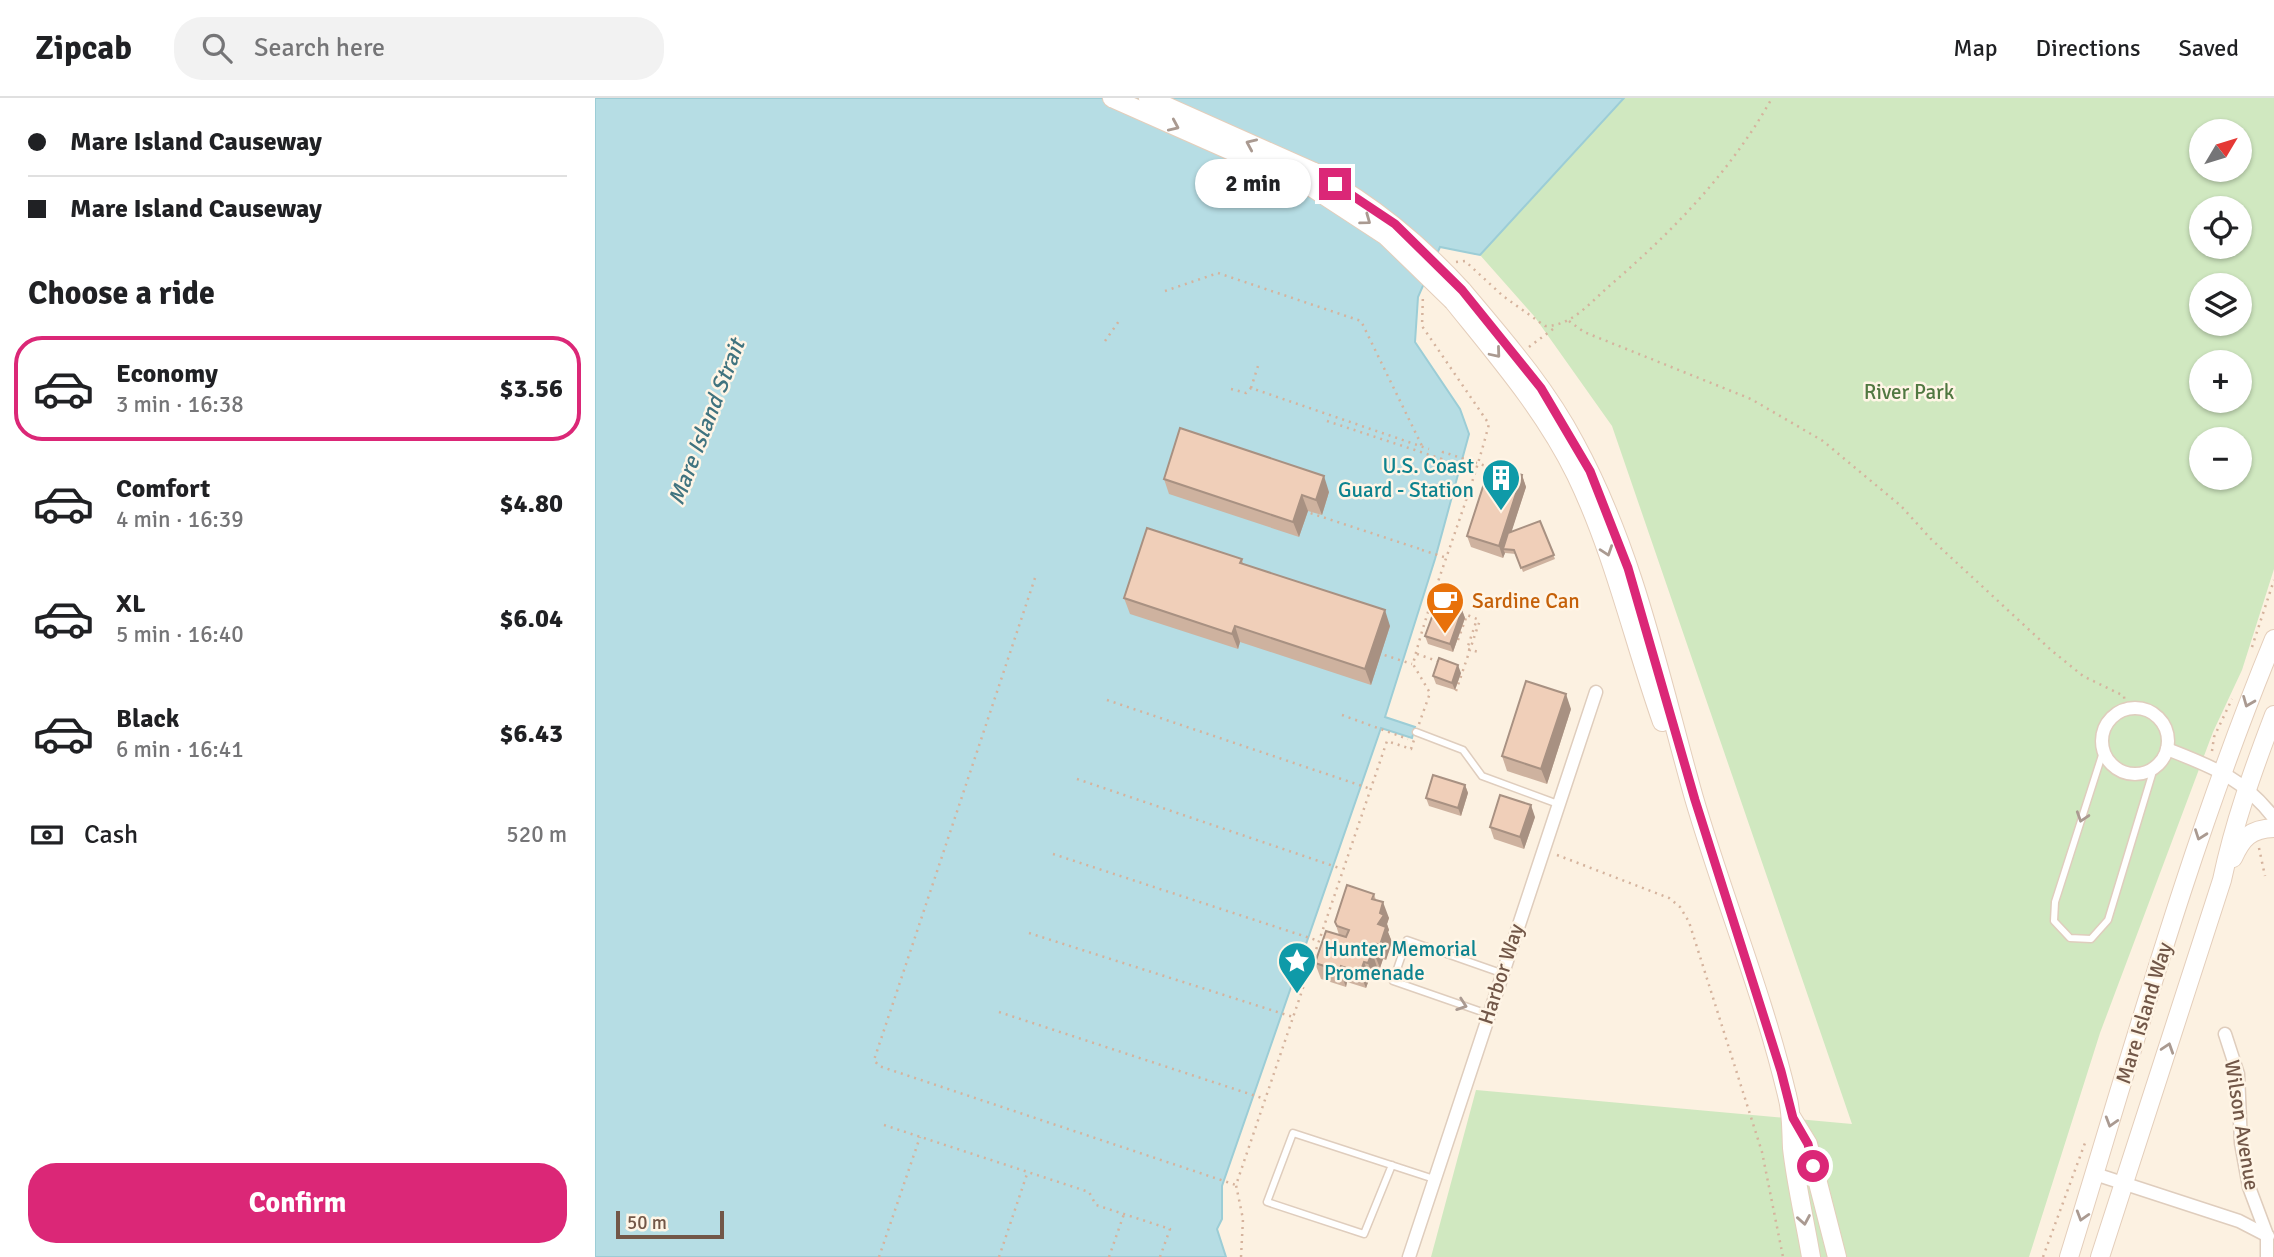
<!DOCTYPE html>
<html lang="en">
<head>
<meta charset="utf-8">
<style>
	body { margin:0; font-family:Signika,sans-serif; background:#f2f2f2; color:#202124; height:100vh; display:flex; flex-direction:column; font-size:26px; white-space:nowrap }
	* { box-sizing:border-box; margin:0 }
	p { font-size:23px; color:#757577 }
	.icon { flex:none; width:38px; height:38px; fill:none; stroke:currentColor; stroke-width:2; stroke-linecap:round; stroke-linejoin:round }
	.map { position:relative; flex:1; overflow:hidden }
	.drawer { display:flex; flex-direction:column; background:#fff; width:595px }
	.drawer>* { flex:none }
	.banner { display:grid; align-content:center; height:154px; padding:0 28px; background:#fff }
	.needle { width:46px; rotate:52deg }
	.tools { position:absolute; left:1594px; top:21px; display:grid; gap:14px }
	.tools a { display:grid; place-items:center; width:63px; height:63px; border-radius:50%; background:#fff; box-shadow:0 2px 5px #0004; font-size:35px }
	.scale { position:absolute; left:21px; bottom:18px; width:108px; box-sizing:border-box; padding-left:7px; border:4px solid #725748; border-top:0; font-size:19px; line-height:24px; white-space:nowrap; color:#725748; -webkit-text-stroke:5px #fff5e6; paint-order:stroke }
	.end { position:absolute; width:32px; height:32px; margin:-16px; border:9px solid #db2777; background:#fff; box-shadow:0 0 0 4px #fff }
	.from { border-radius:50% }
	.bubble { position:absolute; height:49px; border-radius:24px; background:#fff; box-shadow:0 2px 5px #0004; font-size:23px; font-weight:700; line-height:49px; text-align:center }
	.banner b { display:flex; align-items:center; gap:24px; height:66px; font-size:26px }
	.banner b+b { border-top:2px solid #e0e0e0 }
	.banner i { width:18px; height:18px; background:#202124 }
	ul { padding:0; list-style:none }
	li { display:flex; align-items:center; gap:21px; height:105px; margin:0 14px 10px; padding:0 14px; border:4px solid transparent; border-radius:28px }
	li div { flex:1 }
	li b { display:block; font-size:26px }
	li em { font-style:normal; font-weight:700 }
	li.selected { border-color:#db2777 }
	li>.icon { width:63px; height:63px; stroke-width:1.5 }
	h2 { padding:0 28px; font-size:32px; line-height:84px }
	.pay { display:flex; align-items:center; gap:18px; height:77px; padding:0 28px; font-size:26px }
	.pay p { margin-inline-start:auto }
	.action { display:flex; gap:14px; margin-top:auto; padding:14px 28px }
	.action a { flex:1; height:80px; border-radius:28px; background:#db2777; color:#fff; font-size:28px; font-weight:700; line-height:80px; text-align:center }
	header { display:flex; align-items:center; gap:42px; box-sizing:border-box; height:98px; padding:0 35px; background:#fff; border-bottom:2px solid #e0e0e0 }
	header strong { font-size:33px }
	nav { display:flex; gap:38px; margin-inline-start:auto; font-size:24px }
	.search { width:490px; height:63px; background:#f2f2f2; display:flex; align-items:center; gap:18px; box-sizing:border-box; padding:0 24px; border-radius:28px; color:#757577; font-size:26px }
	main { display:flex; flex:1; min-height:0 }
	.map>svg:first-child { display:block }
</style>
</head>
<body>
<header>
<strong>Zipcab</strong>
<div class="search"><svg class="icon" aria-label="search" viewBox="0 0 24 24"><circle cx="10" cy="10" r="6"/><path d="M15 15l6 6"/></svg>Search here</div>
<nav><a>Map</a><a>Directions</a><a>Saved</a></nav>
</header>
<main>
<section class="drawer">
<div class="banner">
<b><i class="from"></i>Mare Island Causeway</b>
<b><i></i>Mare Island Causeway</b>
</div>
<h2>Choose a ride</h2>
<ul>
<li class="selected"><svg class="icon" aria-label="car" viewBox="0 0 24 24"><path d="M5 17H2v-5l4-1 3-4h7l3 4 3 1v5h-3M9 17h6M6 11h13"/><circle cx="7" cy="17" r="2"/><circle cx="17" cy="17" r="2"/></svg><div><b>Economy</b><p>3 min · 16:38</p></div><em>$3.56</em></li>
<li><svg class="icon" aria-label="car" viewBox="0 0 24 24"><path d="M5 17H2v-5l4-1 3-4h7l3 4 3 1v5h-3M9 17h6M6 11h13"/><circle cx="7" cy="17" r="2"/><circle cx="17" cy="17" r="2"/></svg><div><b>Comfort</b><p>4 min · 16:39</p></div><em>$4.80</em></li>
<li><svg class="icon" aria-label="car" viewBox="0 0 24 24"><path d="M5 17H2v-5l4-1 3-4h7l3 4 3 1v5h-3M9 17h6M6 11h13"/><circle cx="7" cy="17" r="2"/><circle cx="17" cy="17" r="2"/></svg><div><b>XL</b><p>5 min · 16:40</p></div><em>$6.04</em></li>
<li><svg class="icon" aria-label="car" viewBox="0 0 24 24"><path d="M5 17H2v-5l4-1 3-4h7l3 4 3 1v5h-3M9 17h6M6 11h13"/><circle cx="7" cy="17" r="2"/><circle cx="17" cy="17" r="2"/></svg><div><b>Black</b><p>6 min · 16:41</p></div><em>$6.43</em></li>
</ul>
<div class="pay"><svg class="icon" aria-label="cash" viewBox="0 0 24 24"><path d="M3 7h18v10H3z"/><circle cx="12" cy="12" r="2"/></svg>Cash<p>520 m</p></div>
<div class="action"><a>Confirm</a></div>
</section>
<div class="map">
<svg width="1679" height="1159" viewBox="0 0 1679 1159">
	<rect width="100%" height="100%" fill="#fcf1e1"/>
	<path fill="#d0e8c0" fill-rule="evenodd" d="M 940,0 L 1679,0 L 1679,471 L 1647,572 L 1618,634 L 1505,935 L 1434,1159 L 836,1159 L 881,992 L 1257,1026 L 1017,328 L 939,218 L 885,157 L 845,149 L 823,199 L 819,232 L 668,130 ZM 1606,33 L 1645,33 L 1645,72 L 1606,72 ZM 1606,110 L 1645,110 L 1645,149 L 1606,149 ZM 1606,187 L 1645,187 L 1645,226 L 1606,226 ZM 1606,264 L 1645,264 L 1645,303 L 1606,303 ZM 1606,341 L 1645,341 L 1645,380 L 1606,380 Z"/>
	<polygon fill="#b6dde4" stroke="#9ccdd6" stroke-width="2" points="0,0 1029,0 885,157 845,149 823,199 820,244 865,311 874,336 840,461 790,619 820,629 817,640 786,630 627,1088 627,1121 622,1131 631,1159 0,1159"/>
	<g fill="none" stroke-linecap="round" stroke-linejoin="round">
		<defs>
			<g id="lane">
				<polyline points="821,634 868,652 887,678 963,706"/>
				<polyline points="1508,654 1460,804 1459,823 1475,840 1496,841 1513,822 1559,670"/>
				<polyline points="893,916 798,883 812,842 906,875"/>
				<polyline points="797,1067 769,1136 672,1104 698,1035 839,1081"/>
			</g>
			<g id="street">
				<circle cx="1540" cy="643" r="33"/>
				<path d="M 1572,651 C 1618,669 1648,680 1679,720"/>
				<polyline points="1630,936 1643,976 1646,1045 1654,1089 1672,1137 1672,1159"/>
				<polyline points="1500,1076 1644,1123 1673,1138"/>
				<polyline points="814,1159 1001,594"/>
			</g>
			<g id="secondary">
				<polyline points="517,0 713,87"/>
				<polyline points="553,0 719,74"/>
				<path d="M 867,192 C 908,241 950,288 980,345 C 1040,455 1065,580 1099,700 C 1128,799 1168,896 1192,997 C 1197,1015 1196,1031 1197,1050 C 1201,1086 1210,1123 1216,1159"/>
				<path d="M 858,203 C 903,259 949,312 981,377 C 1019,456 1038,542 1067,624"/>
				<path d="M 1638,760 C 1647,740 1655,731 1679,730"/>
				<polyline points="1197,1020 1213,1046 1242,1159"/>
				<path d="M 1474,1159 C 1538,951 1596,742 1679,541"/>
				<path d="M 1505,1159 L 1627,782 C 1639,725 1658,672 1679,617"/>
			</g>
		</defs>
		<use href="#lane" stroke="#dfcdbd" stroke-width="9"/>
		<use href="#street" stroke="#dfcdbd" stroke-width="15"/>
		<use href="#secondary" stroke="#e4cebb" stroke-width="20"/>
		<g stroke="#d5b39d" stroke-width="2.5" stroke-dasharray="2 5" stroke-linecap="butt">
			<path d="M 861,164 L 870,163 L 908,198 L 950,228 C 976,228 994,206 1012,190 C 1077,134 1135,75 1177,0"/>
			<polyline points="570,193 623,175 766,223 827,348"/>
			<polyline points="974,223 989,234 1156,301 1228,343 1306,408 1336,441 1456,552 1488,578 1529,598 1530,611"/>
			<polyline points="510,243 524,223"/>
			<polyline points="934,249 962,228"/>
			<polyline points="656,290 663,268"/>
			<polyline points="636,291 651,295 656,290 834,351"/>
			<polyline points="732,323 847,361"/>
			<polyline points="846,362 848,354 897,370"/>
			<polyline points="709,413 828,452"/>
			<polyline points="827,452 849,459"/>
			<polyline points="440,480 279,962 284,968 641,1087"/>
			<polyline points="863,542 872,517 882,521 872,551 884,554"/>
			<polyline points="1657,549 1679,482"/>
			<polyline points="783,555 817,566"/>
			<polyline points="822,556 845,564"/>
			<polyline points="861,593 885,522"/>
			<polyline points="512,602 776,691"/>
			<polyline points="747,617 813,641"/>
			<path d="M 824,626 L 835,595 L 818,566 C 839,484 873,408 894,326 L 827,228 L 828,196"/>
			<polyline points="1617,653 1619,639 1637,601"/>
			<polyline points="482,681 747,771"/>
			<polyline points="1664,750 1670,778"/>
			<polyline points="458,756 724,843"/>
			<polyline points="962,757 1074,800 1085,809 1094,824 1167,1054 1188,1159"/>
			<polyline points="434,835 698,919"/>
			<polyline points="404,914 670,1001"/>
			<polyline points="289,1027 494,1094 501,1107 575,1131 565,1159"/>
			<polyline points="284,1159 325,1039"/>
			<polyline points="404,1159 433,1073"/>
			<polyline points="514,1159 529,1116"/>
			<polyline points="646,1159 648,1121 641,1087 792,643 816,651 819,642"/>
			<polyline points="1448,1159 1490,1045 1494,1046"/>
		</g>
		<use href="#lane" stroke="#fff" stroke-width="6"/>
		<use href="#street" stroke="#fff" stroke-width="12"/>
		<use href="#secondary" stroke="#fff" stroke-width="18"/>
		<defs>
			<g id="secondary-bridge">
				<path d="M 719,74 C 778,108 821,142 867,192"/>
				<polyline points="713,87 791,138 858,203"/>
			</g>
		</defs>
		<use href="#secondary-bridge" stroke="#e4cebb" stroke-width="20" stroke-linecap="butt"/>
		<use href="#secondary-bridge" stroke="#fff" stroke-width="18"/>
	</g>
	<g fill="#ceb29f">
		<polygon points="927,377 931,389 916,434 945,423 960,461 928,474 921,456 910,455 908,460 876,449 872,438"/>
		<polygon points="569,381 734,394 727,417 713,413 704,439 574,396"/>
		<polygon points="647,461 648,466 795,528 776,587 645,544 643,551 535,516 529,500"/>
		<polygon points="867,512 870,520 858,554 833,546 830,538"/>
		<polygon points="866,575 860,592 841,586 838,578"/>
		<polygon points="976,611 952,686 912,673 907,658"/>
		<polygon points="870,687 873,695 866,718 834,708 831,700"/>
		<polygon points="940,719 929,751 899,741 895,729"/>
		<polygon points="779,796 781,802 794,820 792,826 794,832 793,834 797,844 791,862 788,861 785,870 782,869 778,880 775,879 771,890 752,884 751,889 726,881 720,865 744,837 740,824"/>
	</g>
	<g fill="#a89182">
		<polygon points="927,377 931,389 911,451 908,451 910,455 908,460 904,448"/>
		<polygon points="729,378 734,394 727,417 721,402"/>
		<polygon points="707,397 713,413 704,439 698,424"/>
		<polygon points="790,512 795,528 776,587 770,571"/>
		<polygon points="867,512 870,520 858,554 855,546"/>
		<polygon points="640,528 645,544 643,551 637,536"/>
		<polygon points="863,567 866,575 860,592 857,585"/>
		<polygon points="971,596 976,611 952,686 946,671"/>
		<polygon points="870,687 873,695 866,718 863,710"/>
		<polygon points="936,707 940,719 929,751 925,739"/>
		<polygon points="788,804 794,820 792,826 794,832 793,834 797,844 791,862 785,847 783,826"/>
		<polygon points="782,846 788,861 785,870 779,855"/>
		<polygon points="777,854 782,869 778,880 773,865"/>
		<polygon points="769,864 775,879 771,890 765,875"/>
		<polygon points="746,868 752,884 751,889 745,873"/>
	</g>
	<g fill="#f0cfb9" stroke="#a89182" stroke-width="2">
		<polygon points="585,330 729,378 721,402 707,397 698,424 569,381"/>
		<polygon points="895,367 927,377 904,448 872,438"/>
		<polygon points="945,423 959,457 926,470 919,452 908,451 913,435"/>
		<polygon points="552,430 647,461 645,465 790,512 770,571 640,528 637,536 529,500"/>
		<polygon points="855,507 867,512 855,546 830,538 837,519 850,523"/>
		<polygon points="844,560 863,567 857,585 838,578"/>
		<polygon points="931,583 971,596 946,671 907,658"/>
		<polygon points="838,677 870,687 863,710 831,700"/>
		<polygon points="905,697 936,707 925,739 895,729"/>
		<polygon points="752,787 779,796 777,801 788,804 785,815 789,817 783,826 791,829 785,847 782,846 779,855 777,854 773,865 769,864 765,875 746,868 745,873 720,865 731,833 751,839 754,832 742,828 740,824"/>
	</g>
	<defs><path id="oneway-chevron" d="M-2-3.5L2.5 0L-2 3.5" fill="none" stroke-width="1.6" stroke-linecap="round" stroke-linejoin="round" transform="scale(1.75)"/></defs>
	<g stroke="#aa9a91">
		<use href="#oneway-chevron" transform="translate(579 28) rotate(24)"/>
		<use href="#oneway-chevron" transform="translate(656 46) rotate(-156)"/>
		<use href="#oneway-chevron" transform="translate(771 122) rotate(36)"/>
		<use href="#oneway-chevron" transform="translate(901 255) rotate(50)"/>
		<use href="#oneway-chevron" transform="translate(1012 453) rotate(71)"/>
		<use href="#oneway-chevron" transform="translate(1653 604) rotate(112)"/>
		<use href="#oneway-chevron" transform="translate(1487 719) rotate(108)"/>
		<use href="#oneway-chevron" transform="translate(1605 737) rotate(110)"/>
		<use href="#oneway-chevron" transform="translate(867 907) rotate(19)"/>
		<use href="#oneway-chevron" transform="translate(1573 950) rotate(-72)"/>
		<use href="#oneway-chevron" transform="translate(1516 1024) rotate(107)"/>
		<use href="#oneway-chevron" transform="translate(1487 1118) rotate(107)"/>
		<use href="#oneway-chevron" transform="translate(1209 1122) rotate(80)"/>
	</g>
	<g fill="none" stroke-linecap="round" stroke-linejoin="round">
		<polyline stroke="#db2777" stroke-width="9" points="740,86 800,126 867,192 946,290 995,373 1033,470 1100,702 1186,973 1198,1020 1213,1046 1218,1068"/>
	</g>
	<defs>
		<symbol id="building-pin" viewBox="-11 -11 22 30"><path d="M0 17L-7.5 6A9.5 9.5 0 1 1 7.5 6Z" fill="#0f9aa8" stroke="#fff5e6"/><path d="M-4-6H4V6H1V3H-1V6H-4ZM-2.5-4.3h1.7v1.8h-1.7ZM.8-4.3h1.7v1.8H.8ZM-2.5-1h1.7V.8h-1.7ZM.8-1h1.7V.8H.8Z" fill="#fff"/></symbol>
		<symbol id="cafe-pin" viewBox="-11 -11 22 30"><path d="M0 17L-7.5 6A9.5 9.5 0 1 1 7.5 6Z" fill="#e8710a" stroke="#fff5e6"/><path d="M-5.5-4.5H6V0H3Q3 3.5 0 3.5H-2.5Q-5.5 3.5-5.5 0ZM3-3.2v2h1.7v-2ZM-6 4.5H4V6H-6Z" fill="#fff"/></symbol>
		<symbol id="sight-pin" viewBox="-11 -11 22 30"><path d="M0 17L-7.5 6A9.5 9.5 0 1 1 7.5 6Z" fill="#0f9aa8" stroke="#fff5e6"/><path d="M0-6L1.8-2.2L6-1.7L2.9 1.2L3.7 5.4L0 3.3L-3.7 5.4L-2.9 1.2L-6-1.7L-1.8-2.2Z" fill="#fff"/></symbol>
	</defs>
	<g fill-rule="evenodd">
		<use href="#building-pin" x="884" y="358" width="44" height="60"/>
		<use href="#cafe-pin" x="828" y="481" width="44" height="60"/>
		<use href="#sight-pin" x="680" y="841" width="44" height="60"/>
	</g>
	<g text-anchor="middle" stroke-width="5" stroke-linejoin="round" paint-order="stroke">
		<g font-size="21" fill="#517841" stroke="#fff5e6">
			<text x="1314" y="301">River Park</text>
		</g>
		<g font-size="21" fill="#0d838f" stroke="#fff5e6" text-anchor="end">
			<text x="879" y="375">U.S. Coast<tspan x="879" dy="24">Guard - Station</tspan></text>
			<text x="729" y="858" text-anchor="start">Hunter Memorial<tspan x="729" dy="24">Promenade</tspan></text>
		</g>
		<g font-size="21" fill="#c56008" stroke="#fff5e6" text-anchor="start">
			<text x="877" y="510">Sardine Can</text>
		</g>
		<g font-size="21" fill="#725748" stroke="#fff5e6">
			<text transform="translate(906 876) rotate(-72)" y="7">Harbor Way</text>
			<text transform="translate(1549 915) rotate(-73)" y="7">Mare Island Way</text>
			<text transform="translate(1647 1027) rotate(81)" y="7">Wilson Avenue</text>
		</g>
		<g font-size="23" font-style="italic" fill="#40737f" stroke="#fff5e6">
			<text transform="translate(111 324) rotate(-69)" y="8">Mare Island Strait</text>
		</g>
	</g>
</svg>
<div class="tools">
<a><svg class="needle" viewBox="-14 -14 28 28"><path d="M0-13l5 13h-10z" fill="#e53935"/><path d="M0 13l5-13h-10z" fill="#757577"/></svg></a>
<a><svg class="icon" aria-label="locate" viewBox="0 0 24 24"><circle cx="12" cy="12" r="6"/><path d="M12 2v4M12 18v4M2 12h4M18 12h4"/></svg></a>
<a><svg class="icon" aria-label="layers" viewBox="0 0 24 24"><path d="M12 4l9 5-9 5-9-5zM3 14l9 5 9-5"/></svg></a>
<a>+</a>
<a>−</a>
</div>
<div class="scale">50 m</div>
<i class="end from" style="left:1218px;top:1068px"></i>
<i class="end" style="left:740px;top:86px"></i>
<div class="bubble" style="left:600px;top:61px;width:116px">2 min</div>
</div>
</main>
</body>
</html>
